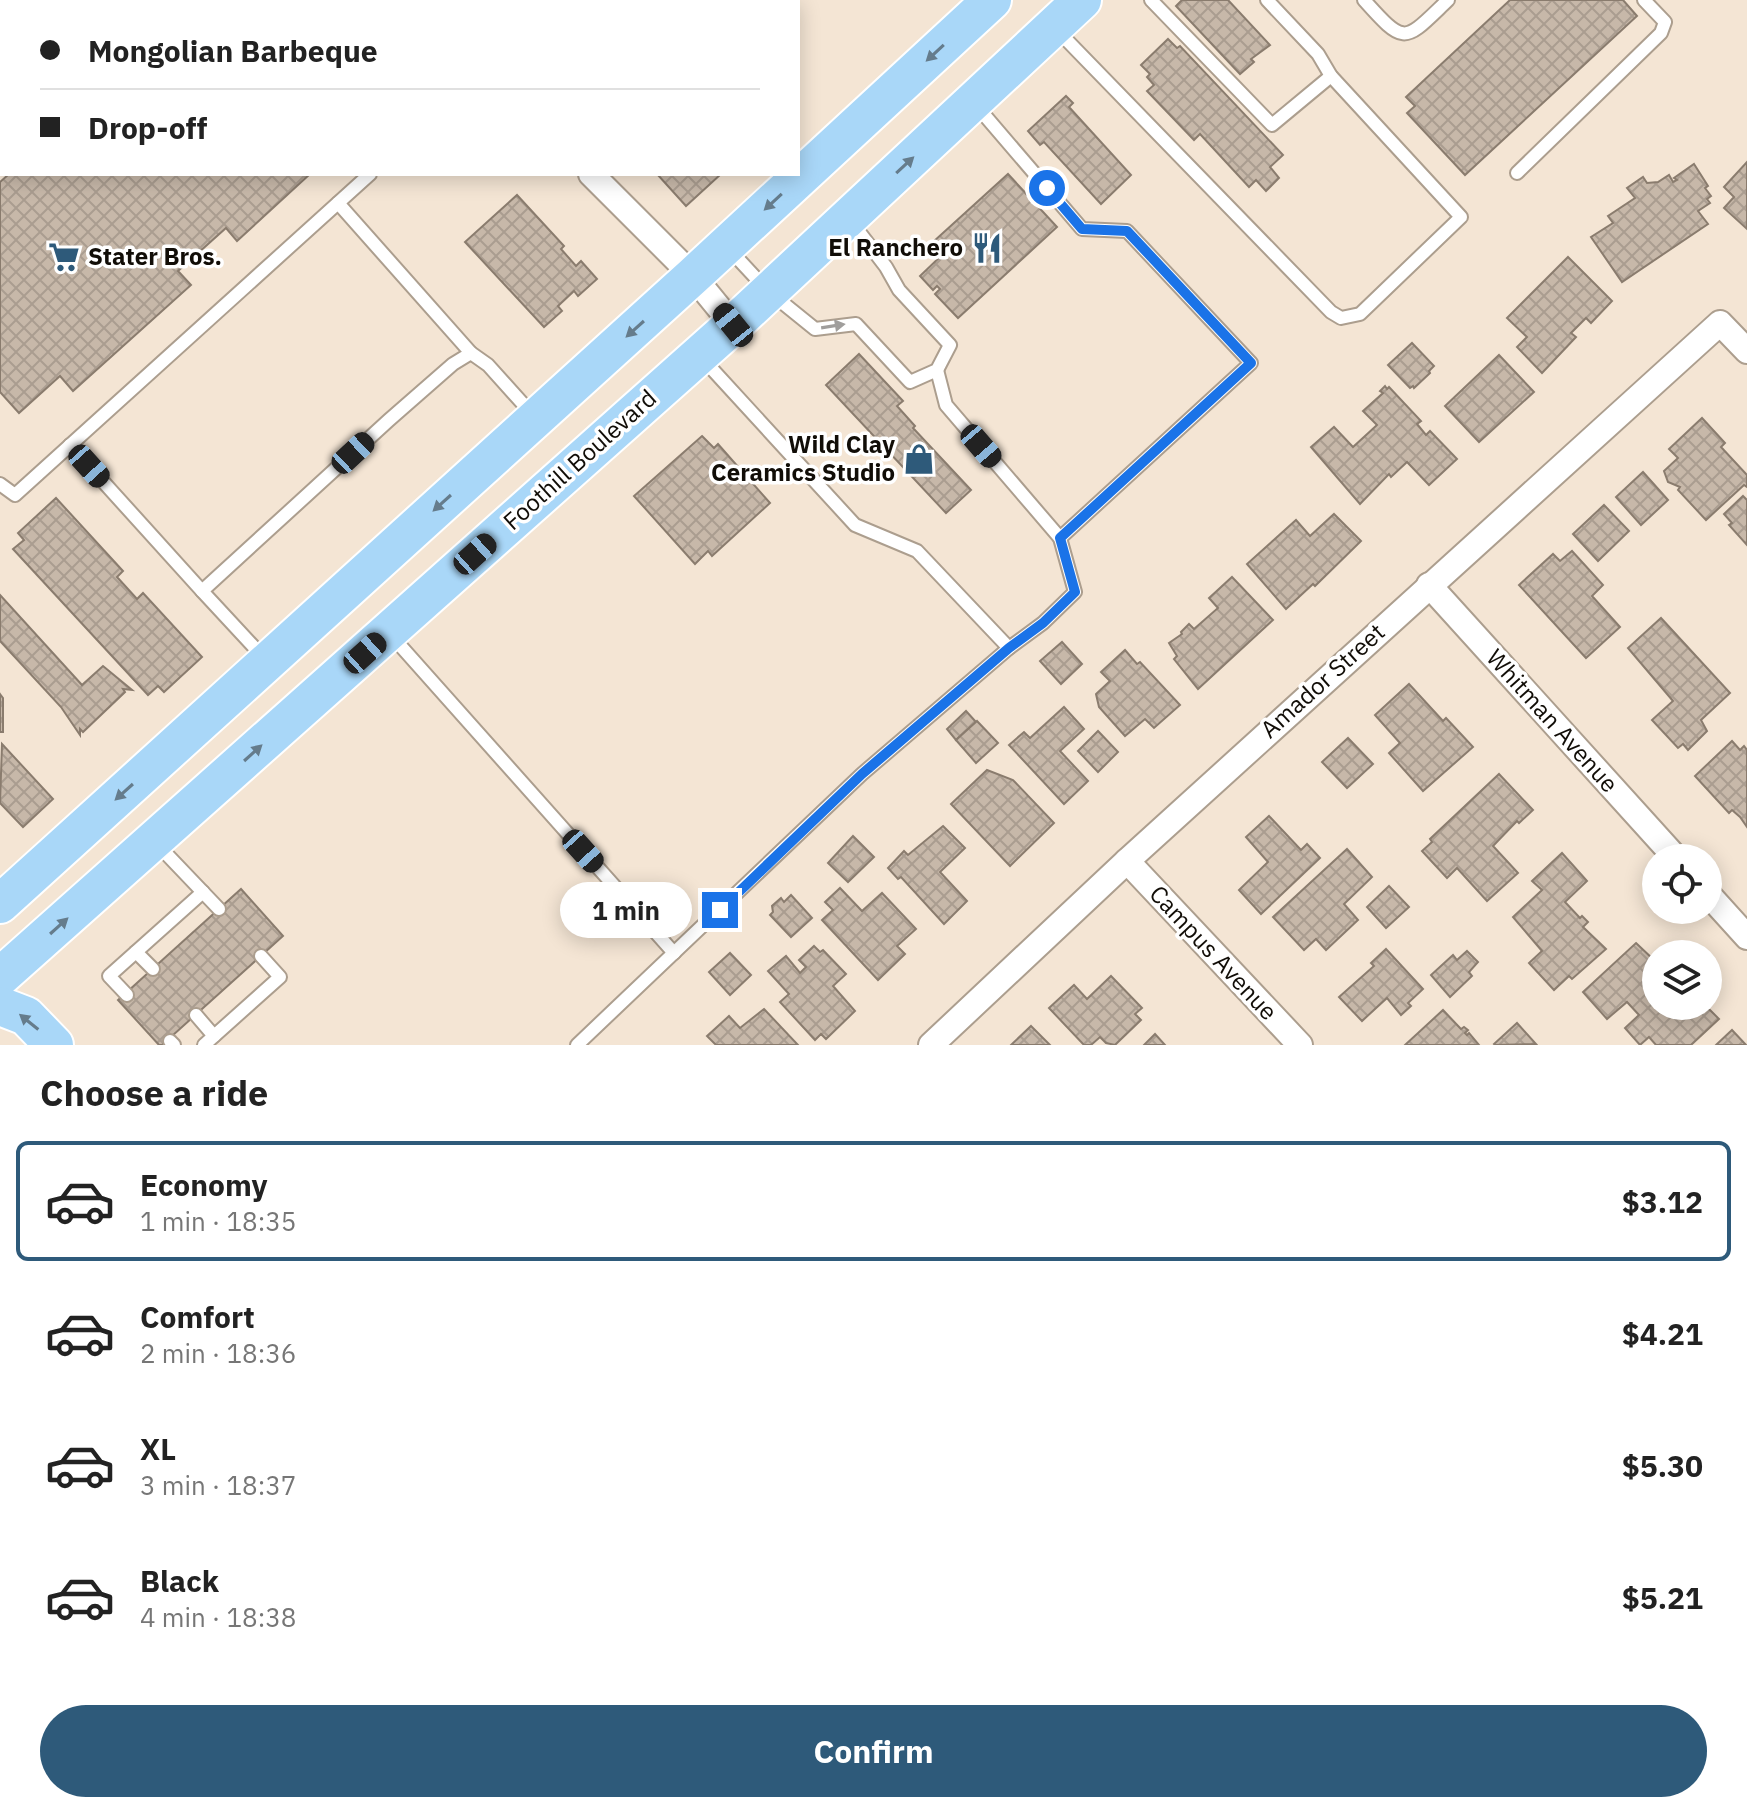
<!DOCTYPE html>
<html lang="en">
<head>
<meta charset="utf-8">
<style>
	body { margin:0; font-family:"IBM Plex Sans",sans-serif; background:#f6f6f6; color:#222; height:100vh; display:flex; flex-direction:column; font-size:30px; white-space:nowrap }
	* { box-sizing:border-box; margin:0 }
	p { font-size:26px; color:#767676 }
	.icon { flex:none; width:44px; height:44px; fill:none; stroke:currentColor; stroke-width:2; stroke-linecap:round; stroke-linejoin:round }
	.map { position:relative; height:1045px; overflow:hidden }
	.drawer { display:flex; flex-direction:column; background:#fff; flex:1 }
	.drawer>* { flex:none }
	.top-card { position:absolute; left:0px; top:0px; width:800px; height:176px; box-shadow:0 4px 20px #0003; display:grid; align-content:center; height:176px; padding:0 40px; background:#fff }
	.buttons { position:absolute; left:1642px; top:844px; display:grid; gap:16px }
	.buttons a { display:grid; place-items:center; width:80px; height:80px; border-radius:50%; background:#fff; box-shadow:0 4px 20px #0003; font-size:40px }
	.end { position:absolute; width:36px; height:36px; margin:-18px; border:10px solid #1a73e8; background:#fff; box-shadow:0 0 0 4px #fff }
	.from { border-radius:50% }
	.bubble { position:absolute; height:56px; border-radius:28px; background:#fff; box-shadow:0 4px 20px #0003; font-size:26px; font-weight:700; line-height:56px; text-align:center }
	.car { position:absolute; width:24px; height:48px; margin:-24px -12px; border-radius:10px; box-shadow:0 0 6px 2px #0007; background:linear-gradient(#222 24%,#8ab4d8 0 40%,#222 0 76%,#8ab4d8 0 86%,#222 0) }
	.top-card b { display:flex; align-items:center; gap:28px; height:76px; font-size:30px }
	.top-card b+b { border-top:2px solid #e0e0e0 }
	.top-card i { width:20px; height:20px; background:#222 }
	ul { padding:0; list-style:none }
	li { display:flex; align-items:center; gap:24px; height:120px; margin:0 16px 12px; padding:0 24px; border:4px solid transparent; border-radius:12px }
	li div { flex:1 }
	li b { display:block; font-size:30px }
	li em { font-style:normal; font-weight:700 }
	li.current { border-color:#2e5a7a }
	li>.icon { width:72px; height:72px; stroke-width:1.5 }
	h2 { padding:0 40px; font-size:36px; line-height:96px }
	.cta { display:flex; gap:16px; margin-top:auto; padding:16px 40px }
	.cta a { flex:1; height:92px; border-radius:48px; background:#2e5a7a; color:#fff; font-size:32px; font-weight:700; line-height:92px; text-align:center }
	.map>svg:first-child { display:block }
</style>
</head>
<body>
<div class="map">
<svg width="1747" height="1045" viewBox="0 0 1747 1045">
	<defs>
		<pattern id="building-cross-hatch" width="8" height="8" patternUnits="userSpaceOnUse" patternTransform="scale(2)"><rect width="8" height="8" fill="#c7b8a9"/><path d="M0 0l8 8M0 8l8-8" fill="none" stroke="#aa9d90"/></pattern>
	</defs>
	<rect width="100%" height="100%" fill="#f4e5d4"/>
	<g fill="url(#building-cross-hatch)" stroke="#8a7c6e" stroke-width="2">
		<polygon points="1182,0 1228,0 1270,45 1251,59 1254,62 1240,74 1176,6"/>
		<polygon points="1510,0 1623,0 1637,16 1465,175 1407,113 1415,106 1406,97"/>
		<polygon points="1168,39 1177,48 1180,46 1283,155 1270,167 1279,178 1266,191 1256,180 1249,187 1200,134 1194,140 1147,91 1154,85 1147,77 1150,74 1141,65"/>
		<polygon points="1066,96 1073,103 1069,107 1131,175 1101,204 1044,142 1040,145 1028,131"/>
		<polygon points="1747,162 1747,229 1724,208 1734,197 1724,187"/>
		<polygon points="1694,164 1708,186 1705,188 1711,196 1707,199 1710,203 1698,211 1708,224 1622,282 1591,237 1613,223 1608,216 1635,198 1627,188 1643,177 1647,183 1658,182 1669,175 1673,182 1677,180 1674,178"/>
		<polygon points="9,174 310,174 237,241 226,228 178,271 191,285 73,391 60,376 19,413 0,392 0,182"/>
		<polygon points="657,174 721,174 686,206"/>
		<polygon points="1008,174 1057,227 958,318 935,294 940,289 937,286 933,290 920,276 944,253 933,242"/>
		<polygon points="517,195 564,246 561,249 576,266 581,261 597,279 578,296 574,291 558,306 562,311 544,327 465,242"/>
		<polygon points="1568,257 1612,301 1591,323 1586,318 1571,333 1576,337 1542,373 1517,347 1527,337 1507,318"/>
		<polygon points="1412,343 1434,366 1429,371 1430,373 1414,388 1413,386 1410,388 1388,365"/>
		<polygon points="859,354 903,401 897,406 915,426 913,428 971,490 946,513 826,385"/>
		<polygon points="1499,355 1534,392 1479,442 1445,406"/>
		<polygon points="1385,386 1387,389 1389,387 1421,421 1417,424 1426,435 1430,431 1457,459 1429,485 1407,462 1391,477 1389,474 1360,504 1311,447 1334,427 1353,447 1377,425 1363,411 1383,393 1380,391"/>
		<polygon points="1702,418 1725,443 1721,447 1747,475 1747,487 1744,485 1706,520 1678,490 1680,487 1668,482 1664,471 1678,458 1669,449"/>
		<polygon points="702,436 714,448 718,444 770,503 712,556 708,551 695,564 634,496"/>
		<polygon points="1643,472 1668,500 1641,525 1616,497"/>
		<polygon points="1743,496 1747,500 1747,545 1729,525 1732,523 1724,514"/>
		<polygon points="56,498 123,571 117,577 137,599 143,593 202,657 164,692 158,686 148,695 13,549 24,540 18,533"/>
		<polygon points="1604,505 1629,531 1598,561 1573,534"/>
		<polygon points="1334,514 1361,541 1315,586 1313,584 1286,609 1247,564 1296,520 1310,536"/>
		<polygon points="1572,551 1603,585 1592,596 1620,627 1586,658 1519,585 1553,554 1560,561"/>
		<polygon points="1232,577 1273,620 1198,689 1174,659 1177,656 1169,643 1182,634 1181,632 1189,624 1194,629 1218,608 1209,598"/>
		<polygon points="0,595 82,685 103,666 132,690 123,689 125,692 83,732 80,729 80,735 61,707 0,641"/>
		<polygon points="1661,618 1730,693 1701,720 1707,731 1688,750 1683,744 1678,748 1652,720 1673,701 1628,648"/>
		<polygon points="1062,642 1082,664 1061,684 1040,661"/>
		<polygon points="1125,650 1137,664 1140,662 1180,705 1154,728 1145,719 1125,736 1099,707 1096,694 1110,681 1101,672"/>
		<polygon points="1409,684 1443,721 1446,718 1473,747 1423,791 1389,753 1400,743 1375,715"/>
		<polygon points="0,694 3,698 3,732 0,732"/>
		<polygon points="1064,707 1084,729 1060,751 1088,781 1064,804 1009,745 1024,732 1030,738"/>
		<polygon points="966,711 976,722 956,740 947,729"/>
		<polygon points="977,721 998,743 976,763 956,740"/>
		<polygon points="1098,731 1118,752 1098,772 1078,751"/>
		<polygon points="1348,738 1373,764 1347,788 1322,762"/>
		<polygon points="1732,741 1740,750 1744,746 1747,750 1747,827 1740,817 1732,810 1729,813 1695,776"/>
		<polygon points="2,744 53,799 23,827 0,803"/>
		<polygon points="987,770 1013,780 1054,823 1010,866 951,804"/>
		<polygon points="1499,774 1533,810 1519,823 1517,821 1493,846 1518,873 1487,901 1457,868 1447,878 1422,851 1432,842 1430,839"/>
		<polygon points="1269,816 1301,850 1307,844 1320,858 1261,914 1239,890 1268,862 1246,837"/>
		<polygon points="943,826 965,848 940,872 967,901 944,924 901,877 898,879 888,868 904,851 908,855"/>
		<polygon points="853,836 874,857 848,882 828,863"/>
		<polygon points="1347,849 1372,877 1344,904 1358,920 1326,950 1316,939 1304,950 1273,917"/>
		<polygon points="1562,853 1587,881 1565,902 1580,918 1582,916 1588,922 1583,927 1606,949 1572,979 1569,976 1554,990 1529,963 1542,951 1513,917 1542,890 1532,881"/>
		<polygon points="1389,886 1409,907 1386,928 1367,907"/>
		<polygon points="840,888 862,911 882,893 916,929 897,946 905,954 878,980 822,920 833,910 825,902"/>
		<polygon points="241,889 283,936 162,1045 159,1045 118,1000"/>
		<polygon points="791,895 812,918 791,937 770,915 773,912 772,906 781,898 784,902"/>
		<polygon points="1636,943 1656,962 1656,1006 1706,1006 1719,1019 1691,1045 1656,1045 1649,1037 1640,1045 1625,1028 1639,1015 1627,1002 1607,1019 1583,992"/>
		<polygon points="814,946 820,952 823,950 846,974 833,986 855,1011 826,1039 821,1034 815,1040 780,1002 789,994 768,971 786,956 800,973 806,967 799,960"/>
		<polygon points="1386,949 1423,989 1408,1003 1411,1006 1401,1015 1387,998 1362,1021 1339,997 1374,966 1371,963"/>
		<polygon points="1467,951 1478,962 1469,972 1472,976 1450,997 1431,975 1453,955 1457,960"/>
		<polygon points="730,953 751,975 730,995 709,972"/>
		<polygon points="1111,976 1142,1008 1135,1014 1141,1020 1115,1045 1106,1043 1100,1037 1091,1045 1084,1045 1049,1008 1074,985 1087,999"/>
		<polygon points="764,1009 798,1045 716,1045 707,1036 729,1016 740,1028"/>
		<polygon points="1443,1010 1461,1029 1464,1027 1468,1030 1465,1033 1467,1035 1469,1033 1479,1045 1405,1045"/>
		<polygon points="1517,1023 1536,1044 1495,1045 1494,1044"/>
		<polygon points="1031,1026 1050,1045 1011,1045"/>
		<polygon points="1732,1030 1746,1045 1716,1045"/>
		<polygon points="1155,1034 1165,1045 1144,1045"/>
	</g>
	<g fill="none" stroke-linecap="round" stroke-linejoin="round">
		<defs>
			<g id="lane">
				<polyline points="1151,0 1272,125 1331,76"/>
				<path d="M 1364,0 C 1406,47 1404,42 1448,0"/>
				<polyline points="335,2 337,0"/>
				<polyline points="1056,29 1331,312 1341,318 1360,314 1461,217 1331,76 1318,54 1267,0"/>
				<polyline points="0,124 2,122"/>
				<polyline points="1517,173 1661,33 1665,22 1644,0"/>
				<polyline points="338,203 471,353"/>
				<polyline points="728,248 768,291 815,329 856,324 910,382 937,370 950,345 899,290 886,267 850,220"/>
				<polyline points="701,357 855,525 917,551 1009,648"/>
				<polyline points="937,370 946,405 1060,538 1251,363 1127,231 1082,229 975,104"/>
				<polyline points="70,445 202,591"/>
				<polyline points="0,484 15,495 370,174"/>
				<polyline points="390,634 674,953"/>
				<polyline points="266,660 202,591 389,420 453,364 471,353 488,365 533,415"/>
				<polyline points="156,843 219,909"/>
				<polyline points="136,952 153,969"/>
				<polyline points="127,995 109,976 203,892"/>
				<polyline points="196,1015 214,1036"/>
				<polyline points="170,1041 174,1045"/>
				<polyline points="204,1045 280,977 261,956"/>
				<polyline points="577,1045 862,774 1009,648 1043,623 1075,592 1060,538"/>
			</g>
			<g id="street">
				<polyline points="419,0 421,2"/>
				<polyline points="591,174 693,276 733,325"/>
				<polyline points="1429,585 1676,858"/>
				<polyline points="1127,861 1300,1045"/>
				<polyline points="1708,894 1747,937"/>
				<polyline points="931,1045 1127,861 1720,323 1747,351"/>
			</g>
			<g id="primary">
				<polyline points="0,904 693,276 992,0"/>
				<polyline points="0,977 733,325 1082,0"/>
				<polyline points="0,1006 26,1016 54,1045"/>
			</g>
		</defs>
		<use href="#lane" stroke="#ac9e8e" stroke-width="16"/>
		<use href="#street" stroke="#ac9e8e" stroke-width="28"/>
		<use href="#primary" stroke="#fff" stroke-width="42"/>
		<use href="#lane" stroke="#fff" stroke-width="12"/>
		<use href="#street" stroke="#fff" stroke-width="24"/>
		<use href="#primary" stroke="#a9d7f8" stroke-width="38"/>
	</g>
	<defs><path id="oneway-solid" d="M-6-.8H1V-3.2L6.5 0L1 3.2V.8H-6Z" transform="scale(2)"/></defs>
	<g fill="#657c8c">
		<use href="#oneway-solid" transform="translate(935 53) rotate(137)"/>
		<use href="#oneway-solid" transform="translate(905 165) rotate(-43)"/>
		<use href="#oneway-solid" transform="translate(773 202) rotate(137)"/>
		<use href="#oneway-solid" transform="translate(635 329) rotate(138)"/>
		<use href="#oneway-solid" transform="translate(442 503) rotate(138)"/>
		<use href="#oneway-solid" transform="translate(253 753) rotate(-42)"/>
		<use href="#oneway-solid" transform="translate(124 792) rotate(138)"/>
		<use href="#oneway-solid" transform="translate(59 926) rotate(-42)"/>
		<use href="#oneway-solid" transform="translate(29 1022) rotate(-141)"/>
	</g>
	<use fill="#a09e9c" href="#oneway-solid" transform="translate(833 326) rotate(-9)"/>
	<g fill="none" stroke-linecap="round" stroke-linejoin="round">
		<polyline stroke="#1a73e8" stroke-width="10" points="720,910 862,774 1009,648 1043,623 1075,592 1060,538 1251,363 1127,231 1082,229 1047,188"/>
	</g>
	<defs>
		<symbol id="restaurant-bare" viewBox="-9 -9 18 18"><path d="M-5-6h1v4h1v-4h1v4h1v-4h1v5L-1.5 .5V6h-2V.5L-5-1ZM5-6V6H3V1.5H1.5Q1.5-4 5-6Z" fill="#2e5a7a" stroke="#fff" stroke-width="2.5" paint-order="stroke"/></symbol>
		<symbol id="supermarket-bare" viewBox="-9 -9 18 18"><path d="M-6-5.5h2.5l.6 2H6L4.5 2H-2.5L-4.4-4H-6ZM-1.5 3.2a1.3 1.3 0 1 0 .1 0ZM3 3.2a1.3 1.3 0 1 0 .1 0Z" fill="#2e5a7a" stroke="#fff" stroke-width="2.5" paint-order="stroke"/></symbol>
		<symbol id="shop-bare" viewBox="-9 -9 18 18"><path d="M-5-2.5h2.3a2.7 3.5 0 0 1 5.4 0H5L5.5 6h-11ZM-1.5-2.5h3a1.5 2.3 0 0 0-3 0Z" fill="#2e5a7a" stroke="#fff" stroke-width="2.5" paint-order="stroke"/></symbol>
	</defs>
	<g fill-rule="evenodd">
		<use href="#restaurant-bare" x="965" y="226" width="44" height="44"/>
		<use href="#supermarket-bare" x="42" y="235" width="44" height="44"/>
		<use href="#shop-bare" x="897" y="437" width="44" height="44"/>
	</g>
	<g text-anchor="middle" stroke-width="7" stroke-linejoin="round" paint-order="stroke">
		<g font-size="24" font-weight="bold" fill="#110d07" stroke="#fff" text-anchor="end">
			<text x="963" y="256">El Ranchero</text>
			<text x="88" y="265" text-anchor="start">Stater Bros.</text>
			<text x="895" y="453">Wild Clay<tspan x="895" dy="28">Ceramics Studio</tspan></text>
		</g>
		<g font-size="24" fill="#110d07" stroke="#fff">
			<text transform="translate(580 460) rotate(-42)" y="8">Foothill Boulevard</text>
			<text transform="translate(1323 681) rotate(-42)" y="8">Amador Street</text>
			<text transform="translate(1552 721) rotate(48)" y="8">Whitman Avenue</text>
			<text transform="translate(1213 953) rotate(47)" y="8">Campus Avenue</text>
		</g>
	</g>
</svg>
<div class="buttons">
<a><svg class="icon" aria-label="locate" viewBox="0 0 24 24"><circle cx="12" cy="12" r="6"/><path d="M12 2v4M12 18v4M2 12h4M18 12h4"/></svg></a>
<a><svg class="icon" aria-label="layers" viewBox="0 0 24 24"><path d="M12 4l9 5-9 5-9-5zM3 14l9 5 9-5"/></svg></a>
</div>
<i class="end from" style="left:1047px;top:188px"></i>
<i class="end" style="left:720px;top:910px"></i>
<div class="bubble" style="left:560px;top:882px;width:132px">1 min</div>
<i class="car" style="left:733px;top:325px;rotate:321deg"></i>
<i class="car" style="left:981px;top:446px;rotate:139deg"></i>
<i class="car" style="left:353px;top:453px;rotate:47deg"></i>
<i class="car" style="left:89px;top:466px;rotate:138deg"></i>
<i class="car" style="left:475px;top:554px;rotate:48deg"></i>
<i class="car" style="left:365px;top:653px;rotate:48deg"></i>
<i class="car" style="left:583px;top:851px;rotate:138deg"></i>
<div class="top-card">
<b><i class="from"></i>Mongolian Barbeque</b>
<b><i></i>Drop-off</b>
</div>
</div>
<section class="drawer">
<h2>Choose a ride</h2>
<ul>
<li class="current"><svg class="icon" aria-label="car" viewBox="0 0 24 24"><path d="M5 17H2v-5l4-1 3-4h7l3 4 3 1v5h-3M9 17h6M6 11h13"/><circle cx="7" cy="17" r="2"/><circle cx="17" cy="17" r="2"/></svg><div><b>Economy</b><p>1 min · 18:35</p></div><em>$3.12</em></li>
<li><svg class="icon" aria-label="car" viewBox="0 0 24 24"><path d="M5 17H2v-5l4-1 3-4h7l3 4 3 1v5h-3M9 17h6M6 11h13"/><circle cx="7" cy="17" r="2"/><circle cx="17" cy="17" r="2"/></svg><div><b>Comfort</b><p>2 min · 18:36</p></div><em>$4.21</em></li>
<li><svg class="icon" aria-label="car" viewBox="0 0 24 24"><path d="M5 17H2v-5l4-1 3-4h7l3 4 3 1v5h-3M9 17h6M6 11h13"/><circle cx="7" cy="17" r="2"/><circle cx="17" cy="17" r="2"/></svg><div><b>XL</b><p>3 min · 18:37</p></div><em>$5.30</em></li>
<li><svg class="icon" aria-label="car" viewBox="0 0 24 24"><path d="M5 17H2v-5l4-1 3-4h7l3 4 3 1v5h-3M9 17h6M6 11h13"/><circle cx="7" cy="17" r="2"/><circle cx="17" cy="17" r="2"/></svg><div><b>Black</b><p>4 min · 18:38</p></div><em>$5.21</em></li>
</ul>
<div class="cta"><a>Confirm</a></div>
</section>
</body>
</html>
